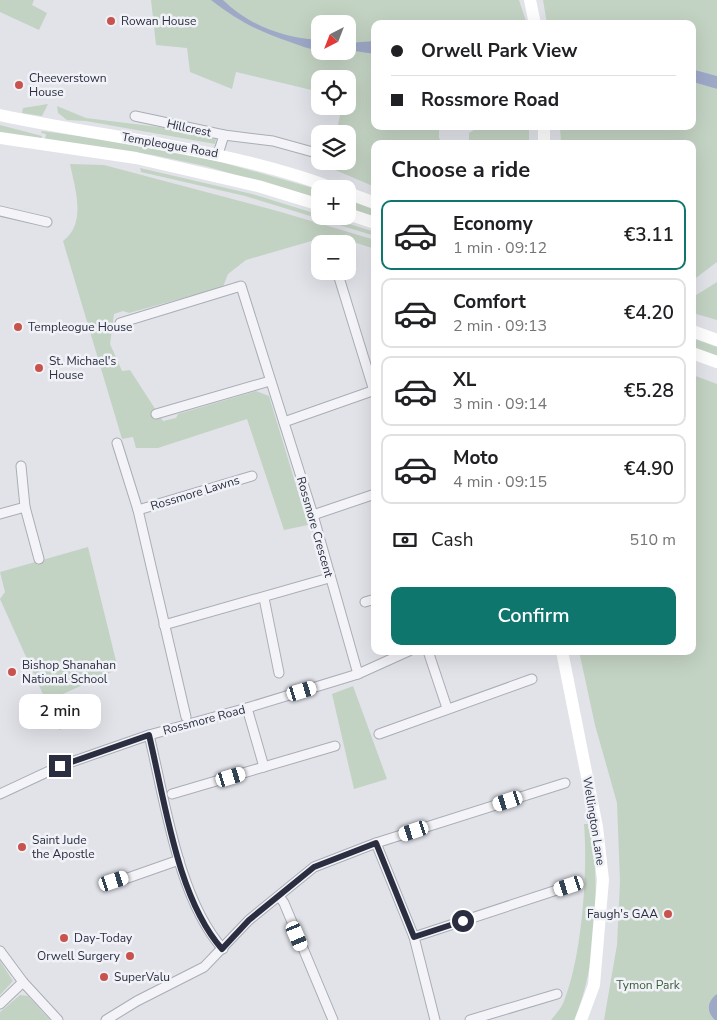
<!DOCTYPE html>
<html lang="en">
<head>
<meta charset="utf-8">
<style>
	body { margin:0; font-family:"Nunito Sans",sans-serif; background:#f6f6f6; color:#202124; height:100vh; display:flex; flex-direction:column; font-size:19px; white-space:nowrap }
	* { box-sizing:border-box; margin:0 }
	p { font-size:16px; color:#757577 }
	.icon { flex:none; width:28px; height:28px; fill:none; stroke:currentColor; stroke-width:2; stroke-linecap:round; stroke-linejoin:round }
	.map { position:relative; flex:1; overflow:hidden }
	.sheet { position:absolute; left:371px; top:140px; width:325px; height:515px; display:flex; flex-direction:column; background:#fff; border-radius:10px; box-shadow:0 5px 20px #0002 }
	.sheet>* { flex:none }
	.banner { position:absolute; left:371px; top:20px; width:325px; height:110px; border-radius:10px; box-shadow:0 5px 20px #0002; display:grid; align-content:center; height:110px; padding:0 20px; background:#fff }
	.needle { width:32px; rotate:222deg }
	.buttons { position:absolute; left:311px; top:15px; display:grid; gap:10px }
	.buttons a { display:grid; place-items:center; width:45px; height:45px; border-radius:10px; background:#fff; box-shadow:0 5px 20px #0002; font-size:25px }
	.end { position:absolute; width:22px; height:22px; margin:-11px; border:6px solid #2a2e40; background:#fff; box-shadow:0 0 0 2px #fff }
	.from { border-radius:50% }
	.bubble { position:absolute; height:35px; border-radius:10px; background:#fff; box-shadow:0 5px 20px #0002; font-size:16px; font-weight:600; line-height:35px; text-align:center }
	.car { position:absolute; width:15px; height:30px; margin:-15px -8px; border-radius:6px; box-shadow:0 0 4px 1px #0007; background:linear-gradient(#fff 24%,#345 0 40%,#fff 0 76%,#345 0 86%,#fff 0) }
	.banner b { display:flex; align-items:center; gap:18px; height:48px; font-size:19px }
	.banner b+b { border-top:1px solid #e0e0e0 }
	.banner i { width:12px; height:12px; background:#202124 }
	ul { padding:0; list-style:none }
	li { display:flex; align-items:center; gap:15px; height:70px; margin:0 10px 8px; padding:0 10px; border:2px solid #e0e0e0; border-radius:10px }
	li div { flex:1 }
	li b { display:block; font-size:19px }
	li em { font-style:normal; font-weight:600 }
	li.current { border-color:#0f766e }
	li>.icon { width:45px; height:45px; stroke-width:1.5 }
	h2 { padding:0 20px; font-size:22px; line-height:60px }
	.pay { display:flex; align-items:center; gap:12px; height:55px; padding:0 20px; font-size:19px }
	.pay p { margin-inline-start:auto }
	.primary-button { display:flex; gap:10px; margin-top:auto; padding:10px 20px }
	.primary-button a { flex:1; height:58px; border-radius:10px; background:#0f766e; color:#fff; font-size:20px; font-weight:600; line-height:58px; text-align:center }
	.map>svg:first-child { display:block }
</style>
</head>
<body>
<div class="map">
<svg width="717" height="1020" viewBox="0 0 717 1020">
	<rect width="100%" height="100%" fill="#e1e3e9"/>
	<g fill="#c3d3c3" fill-rule="evenodd">
		<polygon points="0,0 34,0 32,5 47,13 39,30 0,12"/>
		<path d="M 151,0 L 519,0 L 527,24 L 375,24 L 375,126 L 439,126 L 439,138 L 443,144 L 375,144 L 375,187 L 333,169 L 334,161 L 348,161 L 348,134 L 336,134 L 342,106 L 348,106 L 348,79 L 320,79 L 320,92 L 236,72 L 232,89 L 190,72 L 187,48 L 156,45 ZM 320,24 L 348,24 L 348,51 L 320,51 Z"/>
		<polygon points="543,0 717,0 717,76 693,69 692,24 547,24"/>
		<polygon points="693,82 717,89 717,262 693,280 692,144 561,144 560,126 692,126"/>
		<polygon points="48,104 42,116 22,113 23,108"/>
		<polygon points="57,106 86,118 167,128 216,139 215,144 86,121 67,120 58,113"/>
		<polygon points="0,125 42,136 41,139 0,134"/>
		<polygon points="480,126 529,126 529,144 469,144 469,133"/>
		<polygon points="42,131 137,144 221,162 320,190 320,199 205,166 153,155 45,140 46,134 41,133"/>
		<path d="M 70,164 L 104,165 L 281,212 L 375,240 L 375,249 L 332,235 L 246,260 L 228,274 L 223,287 L 129,313 L 123,311 L 114,314 L 110,344 L 122,371 L 130,370 L 163,421 L 176,418 L 178,414 L 256,391 L 269,396 L 308,525 L 284,530 L 247,419 L 158,448 L 136,448 L 133,437 L 122,439 L 63,241 C 87,223 75,189 70,164 Z"/>
		<polygon points="140,168 252,194 375,232 375,236 245,196 141,172"/>
		<polygon points="348,200 375,210 375,217 348,208"/>
		<polygon points="717,282 717,320 693,313 693,297"/>
		<polygon points="692,338 717,347 717,357 693,347"/>
		<polygon points="693,375 717,384 717,1020 604,1020 617,945 620,882 617,803 595,725 579,651 692,651"/>
		<polygon points="88,547 118,669 54,698 67,727 59,730 0,599 5,592 0,572"/>
		<polygon points="353,686 387,779 354,789 332,694"/>
		<path d="M 584,824 L 590,824 C 600,881 598,967 574,1020 L 551,1020 C 556,1014 562,1007 564,1001 C 582,957 588,871 584,824 Z"/>
		<polygon points="0,961 13,981 0,995"/>
		<polygon points="20,995 28,996 50,1020 0,1020 0,1012"/>
	</g>
	<g fill="#9ea9c8">
		<path d="M 211,0 L 223,0 C 250,26 283,38 320,40 L 320,50 C 310,50 299,45 290,42 C 258,31 238,21 211,0 Z"/>
		<polygon points="375,41 375,54 348,50 348,43"/>
		<polygon points="692,69 717,76 717,89 693,82"/>
		<path d="M 717,994 L 717,1020 L 715,1020 C 706,1012 707,1001 717,994 Z"/>
	</g>
	<g fill="none" stroke-linecap="round" stroke-linejoin="round">
		<defs>
			<g id="street">
				<polyline points="135,116 224,135 273,141 320,154"/>
				<polyline points="218,154 224,135"/>
				<polyline points="0,211 47,222"/>
				<polyline points="337,271 374,391"/>
				<polyline points="120,323 241,286 313,515 358,674"/>
				<polyline points="156,414 270,381"/>
				<polyline points="284,422 375,390"/>
				<polyline points="117,443 138,510 186,717"/>
				<polyline points="21,466 25,507 39,559"/>
				<polyline points="138,510 252,476"/>
				<polyline points="0,514 25,507"/>
				<polyline points="313,515 375,494"/>
				<polyline points="264,598 279,673"/>
				<polyline points="365,602 375,599"/>
				<polyline points="164,625 329,578"/>
				<polyline points="428,651 447,708"/>
				<polyline points="247,708 264,767"/>
				<polyline points="379,734 532,679"/>
				<path d="M 149,735 C 165,800 178,899 223,949"/>
				<polyline points="0,794 60,766 149,735 247,708 358,674 409,651"/>
				<polyline points="172,794 335,746"/>
				<polyline points="376,843 414,937 435,1020"/>
				<polyline points="105,886 179,860"/>
				<polyline points="279,896 284,903 333,1020"/>
				<polyline points="414,937 569,886"/>
				<polyline points="0,951 23,982 58,1020"/>
				<polyline points="0,1004 23,982"/>
				<polyline points="106,1020 137,1001 204,967 249,920 314,867 376,843 565,783"/>
				<polyline points="470,1020 557,994"/>
			</g>
		</defs>
		<use href="#street" stroke="#aaadb6" stroke-width="11"/>
		<use href="#street" stroke="#f4f4f8" stroke-width="9"/>
		<g stroke="#fff" stroke-width="12">
			<polyline points="530,0 535,24"/>
			<path d="M 0,115 C 113,139 227,148 336,189"/>
			<polyline points="544,126 544,144"/>
			<polyline points="0,138 136,158 258,186 320,205"/>
			<polyline points="348,193 375,203"/>
			<polyline points="348,214 375,223"/>
			<polyline points="692,331 717,340"/>
			<polyline points="692,353 717,362"/>
			<polyline points="562,651 597,827 603,880 594,985 581,1020"/>
		</g>
	</g>
	<g fill="none" stroke-linecap="round" stroke-linejoin="round">
		<path stroke="#2a2e40" stroke-width="6" d="M 60,766 L 149,735 C 165,801 177,898 222,949 L 249,920 L 314,867 L 376,843 L 414,937 L 463,921"/>
	</g>
	<g fill="#c8534c" stroke="#f1f2f7" stroke-width="2">
		<circle cx="111" cy="21" r="5"/>
		<circle cx="19" cy="85" r="5"/>
		<circle cx="18" cy="327" r="5"/>
		<circle cx="39" cy="368" r="5"/>
		<circle cx="12" cy="672" r="5"/>
		<circle cx="22" cy="847" r="5"/>
		<circle cx="668" cy="914" r="5"/>
		<circle cx="64" cy="938" r="5"/>
		<circle cx="130" cy="956" r="5"/>
		<circle cx="104" cy="977" r="5"/>
	</g>
	<g text-anchor="middle" stroke-width="5" stroke-linejoin="round" paint-order="stroke">
		<g font-size="12" fill="#2a2e40" stroke="#f1f2f7" text-anchor="start">
			<text x="121" y="25">Rowan House</text>
			<text x="29" y="82">Cheeverstown<tspan x="29" dy="14">House</tspan></text>
			<text x="28" y="331">Templeogue House</text>
			<text x="49" y="365">St. Michael's<tspan x="49" dy="14">House</tspan></text>
			<text x="22" y="669">Bishop Shanahan<tspan x="22" dy="14">National School</tspan></text>
			<text x="32" y="844">Saint Jude<tspan x="32" dy="14">the Apostle</tspan></text>
			<text x="658" y="918" text-anchor="end">Faugh's GAA</text>
			<text x="74" y="942">Day-Today</text>
			<text x="120" y="960" text-anchor="end">Orwell Surgery</text>
			<text x="114" y="981">SuperValu</text>
		</g>
		<g font-size="12" fill="#2a2e40" stroke="#f1f2f7">
			<text transform="translate(189 128) rotate(12)" y="4">Hillcrest</text>
			<text transform="translate(170 145) rotate(10)" y="4">Templeogue Road</text>
			<text transform="translate(195 493) rotate(-17)" y="4">Rossmore Lawns</text>
			<text transform="translate(315 527) rotate(74)" y="4">Rossmore Crescent</text>
			<text transform="translate(204 720) rotate(-15)" y="4">Rossmore Road</text>
			<text transform="translate(594 821) rotate(81)" y="4">Wellington Lane</text>
		</g>
		<g font-size="12" fill="#385b39" stroke="#f1f2f7">
			<text x="648" y="989">Tymon Park</text>
		</g>
	</g>
</svg>
<div class="buttons">
<a><svg class="needle" viewBox="-14 -14 28 28"><path d="M0-13l5 13h-10z" fill="#e53935"/><path d="M0 13l5-13h-10z" fill="#757577"/></svg></a>
<a><svg class="icon" aria-label="locate" viewBox="0 0 24 24"><circle cx="12" cy="12" r="6"/><path d="M12 2v4M12 18v4M2 12h4M18 12h4"/></svg></a>
<a><svg class="icon" aria-label="layers" viewBox="0 0 24 24"><path d="M12 4l9 5-9 5-9-5zM3 14l9 5 9-5"/></svg></a>
<a>+</a>
<a>−</a>
</div>
<i class="end from" style="left:463px;top:921px"></i>
<i class="end" style="left:60px;top:766px"></i>
<div class="bubble" style="left:19px;top:694px;width:82px">2 min</div>
<i class="car" style="left:302px;top:691px;rotate:73deg"></i>
<i class="car" style="left:231px;top:777px;rotate:73deg"></i>
<i class="car" style="left:508px;top:801px;rotate:252deg"></i>
<i class="car" style="left:414px;top:831px;rotate:252deg"></i>
<i class="car" style="left:114px;top:881px;rotate:72deg"></i>
<i class="car" style="left:569px;top:886px;rotate:252deg"></i>
<i class="car" style="left:297px;top:936px;rotate:157deg"></i>
<div class="banner">
<b><i class="from"></i>Orwell Park View</b>
<b><i></i>Rossmore Road</b>
</div>
<section class="sheet">
<h2>Choose a ride</h2>
<ul>
<li class="current"><svg class="icon" aria-label="car" viewBox="0 0 24 24"><path d="M5 17H2v-5l4-1 3-4h7l3 4 3 1v5h-3M9 17h6M6 11h13"/><circle cx="7" cy="17" r="2"/><circle cx="17" cy="17" r="2"/></svg><div><b>Economy</b><p>1 min · 09:12</p></div><em>€3.11</em></li>
<li><svg class="icon" aria-label="car" viewBox="0 0 24 24"><path d="M5 17H2v-5l4-1 3-4h7l3 4 3 1v5h-3M9 17h6M6 11h13"/><circle cx="7" cy="17" r="2"/><circle cx="17" cy="17" r="2"/></svg><div><b>Comfort</b><p>2 min · 09:13</p></div><em>€4.20</em></li>
<li><svg class="icon" aria-label="car" viewBox="0 0 24 24"><path d="M5 17H2v-5l4-1 3-4h7l3 4 3 1v5h-3M9 17h6M6 11h13"/><circle cx="7" cy="17" r="2"/><circle cx="17" cy="17" r="2"/></svg><div><b>XL</b><p>3 min · 09:14</p></div><em>€5.28</em></li>
<li><svg class="icon" aria-label="car" viewBox="0 0 24 24"><path d="M5 17H2v-5l4-1 3-4h7l3 4 3 1v5h-3M9 17h6M6 11h13"/><circle cx="7" cy="17" r="2"/><circle cx="17" cy="17" r="2"/></svg><div><b>Moto</b><p>4 min · 09:15</p></div><em>€4.90</em></li>
</ul>
<div class="pay"><svg class="icon" aria-label="cash" viewBox="0 0 24 24"><path d="M3 7h18v10H3z"/><circle cx="12" cy="12" r="2"/></svg>Cash<p>510 m</p></div>
<div class="primary-button"><a>Confirm</a></div>
</section>
</div>
</body>
</html>
